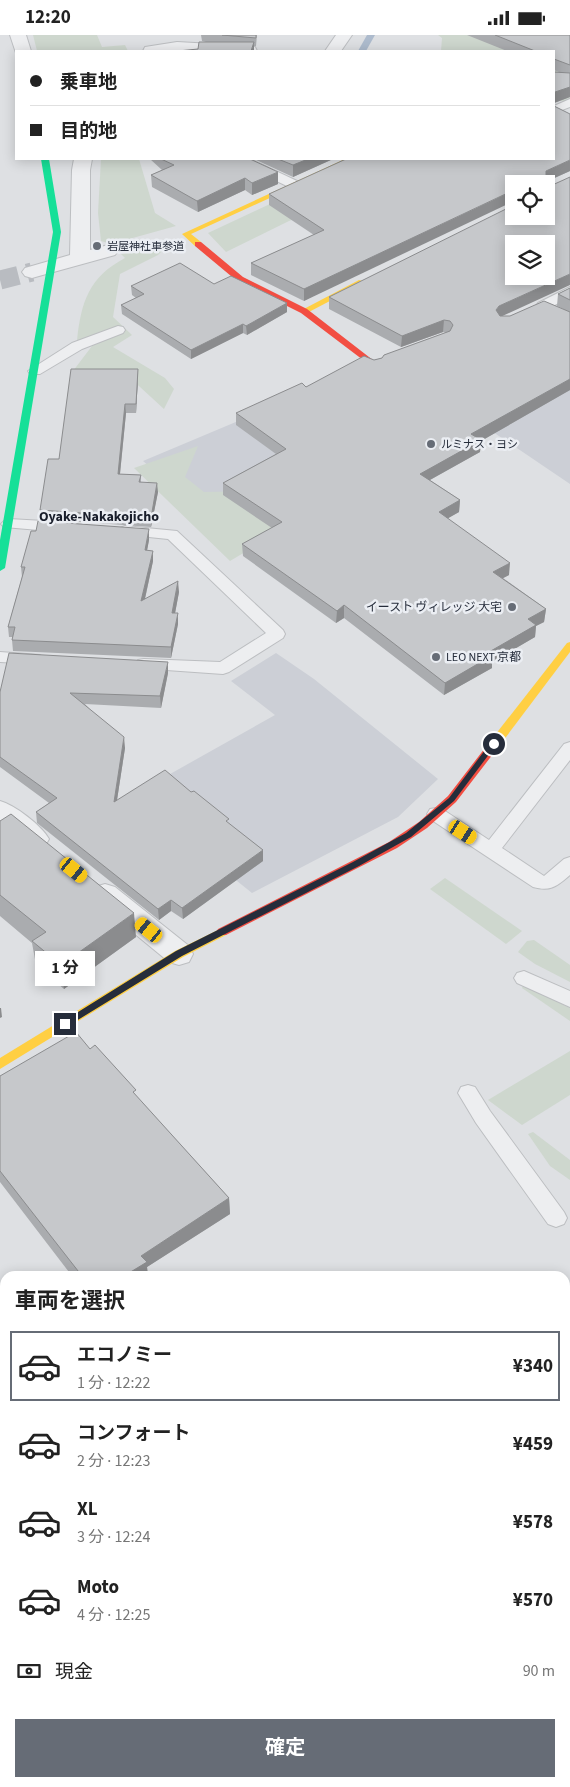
<!DOCTYPE html>
<html lang="ja">
<head>
<meta charset="utf-8">
<style>
	body { margin:0; font-family:"Source Sans 3","Noto Sans JP",sans-serif; background:#f6f6f6; color:#222; height:100vh; display:flex; flex-direction:column; font-size:19px; white-space:nowrap }
	* { box-sizing:border-box; margin:0 }
	p { font-size:16px; color:#767676 }
	.icon { flex:none; width:28px; height:28px; fill:none; stroke:currentColor; stroke-width:2; stroke-linecap:round; stroke-linejoin:round }
	.map { position:relative; flex:1; overflow:hidden }
	.sheet { position:absolute; left:0px; top:1236px; width:570px; height:516px; display:flex; flex-direction:column; background:#fff; border-radius:15px 15px 0 0; box-shadow:0 2px 12px #0003 }
	.sheet>* { flex:none }
	.top-card { position:absolute; left:15px; top:15px; width:540px; height:110px; border-radius:0px; box-shadow:0 2px 12px #0003; display:grid; align-content:center; height:110px; padding:0 15px; background:#fff }
	.tools { position:absolute; left:505px; top:140px; display:grid; gap:10px }
	.tools a { display:grid; place-items:center; width:50px; height:50px; border-radius:0px; background:#fff; box-shadow:0 2px 12px #0003; font-size:25px }
	.end { position:absolute; width:22px; height:22px; margin:-11px; border:6px solid #262d3b; background:#fff; box-shadow:0 0 0 2px #fff }
	.from { border-radius:50% }
	.bubble { position:absolute; height:35px; border-radius:0px; background:#fff; box-shadow:0 2px 12px #0003; font-size:16px; font-weight:700; line-height:35px; text-align:center }
	.car { position:absolute; width:15px; height:30px; margin:-15px -8px; border-radius:6px; box-shadow:0 0 4px 1px #0007; background:linear-gradient(#f5c518 24%,#345 0 40%,#f5c518 0 76%,#345 0 86%,#f5c518 0) }
	.top-card b { display:flex; align-items:center; gap:18px; height:48px; font-size:19px }
	.top-card b+b { border-top:1px solid #e0e0e0 }
	.top-card i { width:12px; height:12px; background:#222 }
	ul { padding:0; list-style:none }
	li { display:flex; align-items:center; gap:15px; height:70px; margin:0 10px 8px; padding:0 5px; border:2px solid transparent; border-radius:0px }
	li div { flex:1 }
	li b { display:block; font-size:19px }
	li em { font-style:normal; font-weight:700 }
	li.on { border-color:#666c76 }
	li>.icon { width:45px; height:45px; stroke-width:1.5 }
	h2 { padding:0 15px; font-size:22px; line-height:60px }
	.pay { display:flex; align-items:center; gap:12px; height:55px; padding:0 15px; font-size:19px }
	.pay p { margin-inline-start:auto }
	.cta { display:flex; gap:10px; margin-top:auto; padding:10px 15px }
	.cta a { flex:1; height:58px; border-radius:0px; background:#666c76; color:#fff; font-size:20px; font-weight:700; line-height:58px; text-align:center }
	.status { display:flex; justify-content:space-between; align-items:center; height:35px; padding:0 25px; background:#fff; direction:ltr }
	.status svg { height:14px; fill:currentColor }
	.map>svg:first-child { display:block }
</style>
</head>
<body>
<div class="status"><b>12:20</b><svg viewBox="0 0 49 12"><path d="M0 12V9h3v3zM5 12V6h3v6zM10 12V3h3v9zM15 12V0h3v12zM26 1h20v11H26zM47 4h2v5h-2z"/></svg></div>
<div class="map">
<svg width="570" height="1752" viewBox="0 0 570 1752">
	<rect width="100%" height="100%" fill="#dee0e3"/>
	<g fill="#cccfd6">
		<polygon points="570,343 570,449 496,399 451,373"/>
		<polygon points="335,345 223,494 143,426 302,359"/>
		<polygon points="276,618 314,644 438,744 398,782 252,858 131,761 275,680 231,646"/>
	</g>
	<g fill="#ced7ce">
		<polygon points="33,0 97,0 102,12 125,10 128,16 37,16"/>
		<polygon points="438,0 570,0 570,70 554,62 554,16 441,16 442,3"/>
		<polygon points="101,124 139,124 155,178 176,191 111,209 101,206 98,178"/>
		<polygon points="340,136 371,156 289,186 226,217 208,198"/>
		<path d="M 159,210 L 166,212 L 158,220 L 120,239 L 113,282 L 132,300 L 113,312 L 165,343 L 174,354 L 164,374 L 127,340 L 70,340 L 92,311 L 113,299 L 109,296 L 77,306 C 81,267 89,242 125,223 L 121,219 Z"/>
		<polygon points="198,411 185,442 204,457 255,456 287,492 230,526 134,433"/>
		<polygon points="445,843 522,896 506,909 430,854"/>
		<polygon points="534,905 570,930 570,947 535,929 518,917 527,906"/>
		<polygon points="523,950 570,973 570,986 522,953"/>
		<polygon points="570,1016 570,1060 522,1090 488,1065"/>
		<polygon points="533,1097 570,1125 570,1145 550,1131 528,1099"/>
	</g>
	<g fill="none" stroke-linecap="round" stroke-linejoin="round">
		<polygon fill="#adbbcd" fill-rule="evenodd" points="367,0 375,0 366,16 358,16"/>
		<polyline stroke="#b9bcc1" stroke-width="19" stroke-dasharray="19 9" stroke-linecap="butt" points="0,245 32,237"/>
		<defs>
			<g id="lane">
				<polygon points="570,64 570,72 554,78 554,71"/>
				<polygon points="235,124 250,124 297,146 299,149 293,153 289,152 237,127"/>
				<polygon points="570,252 570,262 553,271 570,280 570,289 538,274 536,271 538,268"/>
				<polygon points="118,291 123,292 125,295 123,298 82,314 40,339 30,339 28,336 72,308"/>
				<polygon points="9,484 62,487 67,489 70,492 67,495 62,497 4,492 1,489 4,486"/>
				<polygon points="125,491 177,496 283,595 285,599 283,603 229,637 223,639 138,633 136,629 138,625 144,624 220,627 266,598 168,504 120,499 117,496 120,493"/>
				<polygon points="0,617 40,620 42,624 40,628 34,629 0,627"/>
				<path d="M 570,707 L 570,725 L 502,813 L 544,841 L 564,824 L 570,822 L 570,840 C 557,851 551,857 533,852 L 430,784 L 427,779 L 430,774 L 436,773 L 442,774 L 489,805 L 564,709 Z"/>
				<polygon points="524,936 570,956 570,972 517,948 514,943 517,938"/>
				<polygon points="468,1050 475,1052 490,1076 564,1177 567,1183 564,1189 556,1192 548,1189 476,1088 458,1058 461,1052"/>
			</g>
			<g id="street">
				<polygon points="10,0 26,0 31,16 16,16 16,18"/>
				<polygon points="336,0 352,0 341,16 325,16"/>
				<polygon points="177,7 249,11 255,12 257,16 143,16 145,12"/>
				<polygon points="74,124 92,124 90,135 90,215 108,210 115,212 118,216 115,220 39,241 32,243 25,241 22,237 25,233 70,220 72,135"/>
				<path d="M 0,766 C 15,770 42,791 49,804 L 45,811 C 26,816 14,801 0,789 Z"/>
				<polygon points="105,849 115,852 189,911 193,919 189,927 179,930 169,927 95,866 91,859 95,852"/>
			</g>
		</defs>
		<use href="#lane" stroke="#bcbec1" stroke-width="2"/>
		<use href="#street" stroke="#bcbec1" stroke-width="2"/>
		<use href="#lane" fill="#edeef0" fill-rule="evenodd"/>
		<use href="#street" fill="#edeef0" fill-rule="evenodd"/>
		<polygon fill="#16e098" fill-rule="evenodd" points="41,124 49,124 61,197 5,533 0,536 0,505 53,197"/>
		<g fill="#ffcf43" fill-rule="evenodd">
			<polygon points="345,124 355,124 191,199 201,207 201,211 195,211 182,199"/>
			<polygon points="359,245 366,247 307,278 300,276"/>
			<polygon points="570,607 570,617 503,706 495,706 494,703 495,700 567,608"/>
			<polygon points="222,893 226,894 228,897 226,900 183,922 0,1034 0,1023 175,916"/>
		</g>
		<g fill="#f24e42" fill-rule="evenodd">
			<polygon points="195,207 201,207 243,242 307,274 378,329 377,331 371,331 301,278 237,246 195,211"/>
			<polygon points="499,699 503,700 504,703 503,706 456,767 427,793 397,813 226,900 218,900 216,897 218,894 389,807 419,787 448,761 495,700"/>
		</g>
	</g>
	<g fill="#aaacaf">
		<polygon points="201,0 257,0 256,11 198,14 206,7 202,6"/>
		<polygon points="467,0 570,0 570,62 554,68 559,37 554,35 554,16 507,16"/>
		<polygon points="150,124 250,124 278,149 252,160 245,155 198,177 152,152 151,140 162,135"/>
		<polygon points="254,124 333,124 293,142"/>
		<polygon points="570,136 546,147 514,149 304,266 251,240 251,228 314,200 269,170 269,159"/>
		<polygon points="214,249 287,277 247,300 243,298 191,324 122,279 121,270 136,263 132,260 131,251"/>
		<polygon points="570,253 570,355 481,406 480,417 430,445 460,465 459,477 448,483 509,540 503,543 546,574 544,587 536,591 535,602 492,627 492,633 444,660 344,583 336,588 243,521 242,509 272,493 223,460 223,448 276,419 236,390 236,378 306,352 374,325 382,323 446,298 443,297 401,312 329,274 329,262 503,281 510,281 563,274 557,271 558,259"/>
		<polygon points="138,334 138,343 136,378 126,378 120,439 141,440 141,447 158,457 151,492 41,484 40,475 59,424"/>
		<polygon points="149,505 147,515 153,526 145,564 179,557 175,578 178,589 171,623 13,616 12,605 13,602 9,602 8,592 22,542 21,532"/>
		<polygon points="168,638 161,673 85,669 125,713 117,765 229,789 263,815 263,826 183,884 171,876 159,885 37,788 36,777 49,768 0,732 0,657"/>
		<polygon points="0,786 136,902 64,954 36,930 32,908 0,881"/>
		<polygon points="90,1014 136,1061 229,1163 230,1179 147,1232 148,1241 72,1241 0,1147 0,1041"/>
		<polygon points="565,1341 570,1344 570,1495 565,1492"/>
	</g>
	<g fill="#8b8c8e">
		<polygon points="254,7 254,16 251,16"/>
		<polygon points="570,52 570,62 554,68 555,57"/>
		<polygon points="308,124 333,124 293,142 293,130"/>
		<polygon points="570,125 570,136 545,147 546,136"/>
		<polygon points="278,137 278,149 252,160 252,148"/>
		<polygon points="245,143 245,155 198,177 197,166"/>
		<polygon points="514,155 514,166 304,266 304,254"/>
		<polygon points="570,239 570,250 498,283 496,275 499,271"/>
		<polygon points="287,268 287,277 247,300 246,291"/>
		<polygon points="444,285 443,297 401,312 402,301"/>
		<polygon points="243,289 243,298 191,324 191,315"/>
		<polygon points="138,334 138,343 136,378 136,369"/>
		<polygon points="570,344 570,355 481,406 480,417 419,451 420,439 471,399"/>
		<polygon points="125,369 126,378 119,448 118,439"/>
		<polygon points="157,448 158,457 151,492 151,483"/>
		<polygon points="460,465 459,477 438,489 439,477"/>
		<polygon points="149,494 149,505 145,526 145,515"/>
		<polygon points="153,516 153,526 142,577 141,566"/>
		<polygon points="510,528 509,540 492,549 493,537"/>
		<polygon points="178,546 179,557 173,589 172,578"/>
		<polygon points="344,570 344,583 336,588 337,576"/>
		<polygon points="546,574 544,587 536,591 535,602 492,627 492,633 444,660 445,648 489,617 528,584"/>
		<polygon points="178,578 178,589 171,623 171,612"/>
		<polygon points="168,627 168,638 161,673 160,661"/>
		<polygon points="124,702 125,713 115,778 114,767"/>
		<polygon points="263,815 263,826 183,884 182,873"/>
		<polygon points="171,865 171,876 159,885 158,874"/>
		<polygon points="134,878 136,902 64,954 61,930"/>
		<polygon points="0,973 1,973 2,982 0,983"/>
		<polygon points="229,1163 230,1179 147,1232 148,1241 124,1241 141,1221"/>
	</g>
	<g fill="#c6c8cb" stroke="#8b8c8e" fill-rule="evenodd">
		<polygon points="222,0 256,0 256,3"/>
		<polygon points="495,0 570,0 570,30 554,24 554,16 535,16"/>
		<polygon points="199,7 254,7 251,16 178,16 198,14"/>
		<polygon points="554,37 570,38 570,52 555,57 554,66"/>
		<polygon points="554,71 570,79 570,125 546,136 546,149 514,149 514,155 304,254 251,228 324,195 269,159 346,124 554,124"/>
		<polygon points="161,124 250,124 278,137 252,148 245,143 197,166 151,140 174,130"/>
		<polygon points="278,124 308,124 293,130"/>
		<path d="M 570,142 L 570,239 L 499,271 L 496,275 L 500,281 L 510,281 L 544,266 L 570,277 L 570,344 L 471,399 L 481,405 L 420,439 L 460,465 L 439,477 L 510,528 L 493,537 L 546,574 L 528,584 L 536,590 L 489,617 L 493,620 L 445,648 L 344,570 L 337,576 L 242,509 L 282,487 L 223,448 L 286,414 L 236,378 L 302,348 L 306,352 L 364,321 L 374,325 L 382,323 L 384,320 L 450,296 L 453,290 L 450,286 L 444,285 L 402,301 L 329,262 L 514,170 L 514,181 L 546,181 L 546,152 L 548,152 ZM 514,209 L 546,209 L 546,241 L 514,241 Z"/>
		<polygon points="180,228 214,249 231,241 287,268 246,291 243,289 191,315 121,270 144,259 131,251"/>
		<polygon points="570,253 570,265 558,259"/>
		<polygon points="71,334 138,334 136,369 125,369 118,439 141,440 139,447 157,448 151,483 40,475 48,424 59,424"/>
		<polygon points="38,486 149,494 145,515 153,516 141,566 178,546 172,578 178,578 171,612 12,605 15,592 8,592 25,532 21,532 31,496 36,496"/>
		<polygon points="9,618 168,627 160,661 70,658 124,702 114,767 165,735 191,757 194,756 229,784 226,786 263,815 182,873 171,865 158,874 36,777 57,763 0,722 0,657"/>
		<polygon points="11,779 134,878 61,930 32,906 46,897 0,860 0,786"/>
		<polygon points="76,997 90,1014 95,1010 136,1055 133,1057 229,1163 141,1221 147,1227 124,1241 82,1241 0,1136 0,1041"/>
		<polygon points="76,1238 79,1241 73,1241"/>
		<polygon points="565,1341 570,1344 570,1484 565,1482"/>
	</g>
	<polygon fill="#262d3b" points="494,706 497,709 496,710 454,766 411,802 359,831 182,921 68,991 62,991 62,987 176,916 353,827 406,798 449,763 491,707"/>
	<g fill="#666c76" stroke="#ebeef3" stroke-width="2">
		<circle cx="97" cy="211" r="5"/>
		<circle cx="431" cy="409" r="5"/>
		<circle cx="512" cy="572" r="5"/>
		<circle cx="436" cy="622" r="5"/>
	</g>
	<g text-anchor="middle" stroke-width="5" stroke-linejoin="round" paint-order="stroke">
		<g font-size="11" fill="#262d3b" stroke="#ebeef3" text-anchor="start">
			<text x="107" y="215">岩屋神社車参道</text>
			<text x="441" y="413">ルミナス・ヨシ</text>
		</g>
		<g font-size="12" fill="#262d3b" stroke="#ebeef3" text-anchor="end">
			<text x="502" y="576">イースト ヴィレッジ 大宅</text>
			<text x="446" y="626" text-anchor="start">LEO NEXT 京都</text>
		</g>
		<g font-size="14" font-weight="bold" fill="#191e2b" stroke="#ebeef3">
			<text x="99" y="486">Oyake-Nakakojicho</text>
		</g>
	</g>
</svg>
<div class="tools">
<a><svg class="icon" aria-label="locate" viewBox="0 0 24 24"><circle cx="12" cy="12" r="6"/><path d="M12 2v4M12 18v4M2 12h4M18 12h4"/></svg></a>
<a><svg class="icon" aria-label="layers" viewBox="0 0 24 24"><path d="M12 4l9 5-9 5-9-5zM3 14l9 5 9-5"/></svg></a>
</div>
<i class="end from" style="left:494px;top:709px"></i>
<i class="end" style="left:65px;top:989px"></i>
<div class="bubble" style="left:35px;top:916px;width:60px">1 分</div>
<i class="car" style="left:463px;top:797px;rotate:123deg"></i>
<i class="car" style="left:74px;top:835px;rotate:129deg"></i>
<i class="car" style="left:149px;top:895px;rotate:309deg"></i>
<div class="top-card">
<b><i class="from"></i>乗車地</b>
<b><i></i>目的地</b>
</div>
<section class="sheet">
<h2>車両を選択</h2>
<ul>
<li class="on"><svg class="icon" aria-label="car" viewBox="0 0 24 24"><path d="M5 17H2v-5l4-1 3-4h7l3 4 3 1v5h-3M9 17h6M6 11h13"/><circle cx="7" cy="17" r="2"/><circle cx="17" cy="17" r="2"/></svg><div><b>エコノミー</b><p>1 分 · 12:22</p></div><em>¥340</em></li>
<li><svg class="icon" aria-label="car" viewBox="0 0 24 24"><path d="M5 17H2v-5l4-1 3-4h7l3 4 3 1v5h-3M9 17h6M6 11h13"/><circle cx="7" cy="17" r="2"/><circle cx="17" cy="17" r="2"/></svg><div><b>コンフォート</b><p>2 分 · 12:23</p></div><em>¥459</em></li>
<li><svg class="icon" aria-label="car" viewBox="0 0 24 24"><path d="M5 17H2v-5l4-1 3-4h7l3 4 3 1v5h-3M9 17h6M6 11h13"/><circle cx="7" cy="17" r="2"/><circle cx="17" cy="17" r="2"/></svg><div><b>XL</b><p>3 分 · 12:24</p></div><em>¥578</em></li>
<li><svg class="icon" aria-label="car" viewBox="0 0 24 24"><path d="M5 17H2v-5l4-1 3-4h7l3 4 3 1v5h-3M9 17h6M6 11h13"/><circle cx="7" cy="17" r="2"/><circle cx="17" cy="17" r="2"/></svg><div><b>Moto</b><p>4 分 · 12:25</p></div><em>¥570</em></li>
</ul>
<div class="pay"><svg class="icon" aria-label="cash" viewBox="0 0 24 24"><path d="M3 7h18v10H3z"/><circle cx="12" cy="12" r="2"/></svg>現金<p>90 m</p></div>
<div class="cta"><a>確定</a></div>
</section>
</div>
</body>
</html>
